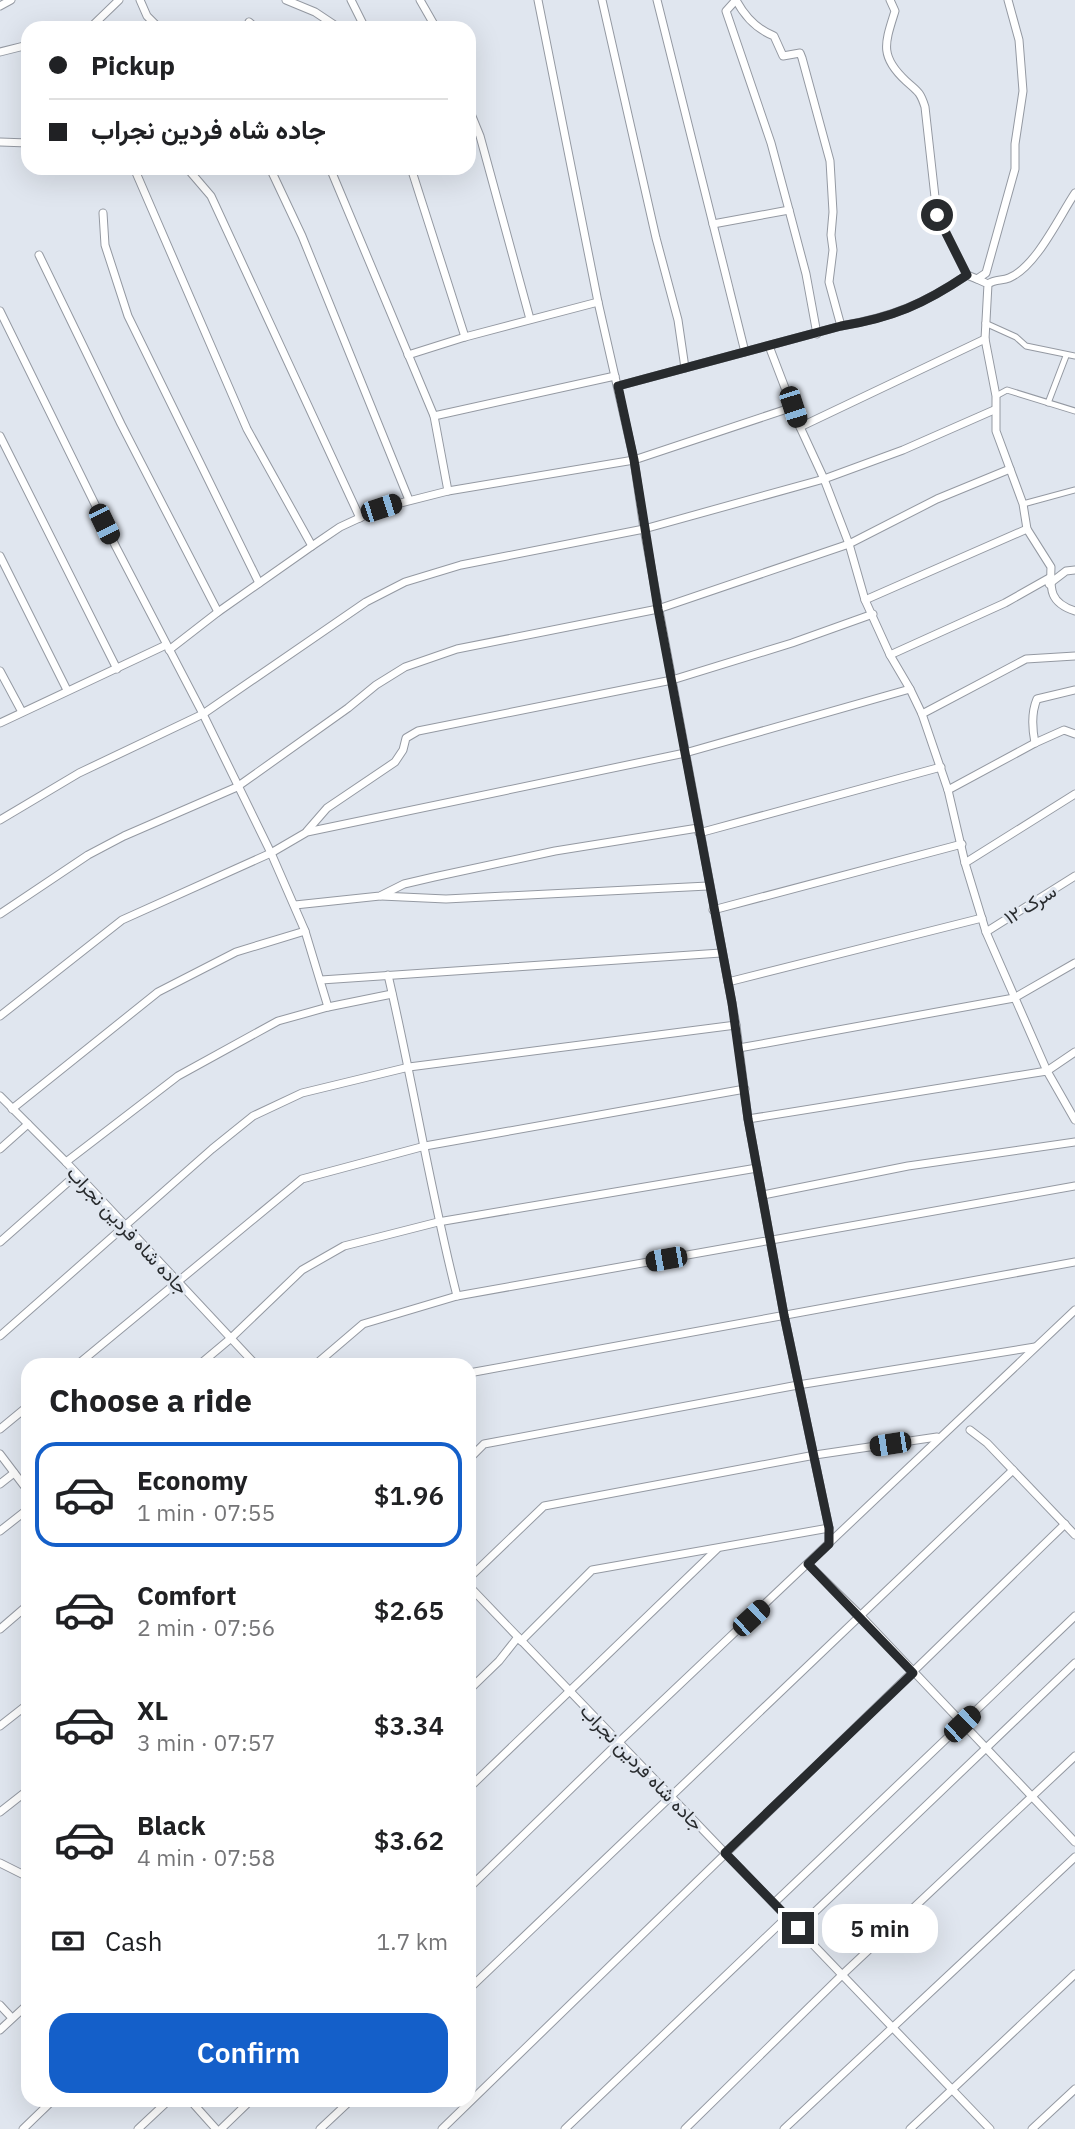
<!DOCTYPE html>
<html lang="en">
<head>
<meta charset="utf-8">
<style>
	body { margin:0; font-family:"IBM Plex Sans",Vazirmatn,sans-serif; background:#f2f2f2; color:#202124; height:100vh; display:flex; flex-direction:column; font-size:26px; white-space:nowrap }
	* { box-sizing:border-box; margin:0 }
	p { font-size:23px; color:#757577 }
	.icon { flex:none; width:38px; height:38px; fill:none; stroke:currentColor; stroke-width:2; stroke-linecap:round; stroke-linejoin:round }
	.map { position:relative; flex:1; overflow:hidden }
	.side { position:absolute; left:21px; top:1358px; width:455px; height:749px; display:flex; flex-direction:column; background:#fff; border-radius:21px; box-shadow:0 7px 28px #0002 }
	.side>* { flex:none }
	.hud { position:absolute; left:21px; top:21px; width:455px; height:154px; border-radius:21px; box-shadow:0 7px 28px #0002; display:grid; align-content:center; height:154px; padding:0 28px; background:#fff }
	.end { position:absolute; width:32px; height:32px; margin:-16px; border:9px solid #282b2e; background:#fff; box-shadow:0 0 0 4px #fff }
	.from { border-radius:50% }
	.bubble { position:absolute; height:49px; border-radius:21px; background:#fff; box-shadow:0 7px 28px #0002; font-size:23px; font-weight:600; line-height:49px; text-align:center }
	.car { position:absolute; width:21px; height:42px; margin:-21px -10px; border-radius:9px; box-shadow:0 0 5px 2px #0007; background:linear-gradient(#222 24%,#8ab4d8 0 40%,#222 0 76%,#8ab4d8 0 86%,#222 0) }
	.hud b { display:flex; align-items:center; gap:24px; height:66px; font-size:26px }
	.hud b+b { border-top:2px solid #e0e0e0 }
	.hud i { width:18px; height:18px; background:#202124 }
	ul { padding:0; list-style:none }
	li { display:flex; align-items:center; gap:21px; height:105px; margin:0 14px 10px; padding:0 14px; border:4px solid transparent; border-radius:21px }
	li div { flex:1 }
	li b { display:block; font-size:26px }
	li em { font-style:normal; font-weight:600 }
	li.active { border-color:#145fc9 }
	li>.icon { width:63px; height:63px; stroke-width:1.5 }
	h2 { padding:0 28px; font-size:32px; line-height:84px }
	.pay { display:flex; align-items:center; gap:18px; height:77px; padding:0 28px; font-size:26px }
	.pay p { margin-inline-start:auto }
	.cta { display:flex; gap:14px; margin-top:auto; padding:14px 28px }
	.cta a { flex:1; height:80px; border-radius:21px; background:#145fc9; color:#fff; font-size:28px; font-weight:600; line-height:80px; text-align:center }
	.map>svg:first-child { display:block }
</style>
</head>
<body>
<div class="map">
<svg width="1075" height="2129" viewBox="0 0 1075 2129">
	<rect width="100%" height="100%" fill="#e0e6ef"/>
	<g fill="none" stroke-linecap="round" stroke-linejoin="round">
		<defs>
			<g id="pedestrian">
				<polyline points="985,323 1016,337 1026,346 1075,356"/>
				<polyline points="996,396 1007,390 1075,411"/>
				<polyline points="1048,403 1066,356"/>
				<polyline points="1023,504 1075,490"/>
			</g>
			<g id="minor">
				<polyline points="140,0 147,16 159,28"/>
				<polyline points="286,0 315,12 339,28"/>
				<polyline points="351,0 365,28"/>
				<polyline points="420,0 436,28"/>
				<polyline points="538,0 598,302 634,460 644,529 736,1025 748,1119 784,1315 829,1528 829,1544"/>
				<polyline points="602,0 656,238 678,320 685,368"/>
				<polyline points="657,0 745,352"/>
				<path d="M 736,0 C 745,17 756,29 774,36 L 783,56 L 800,53 L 802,58 L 830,161 L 833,212 L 831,235 L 833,250 L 829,282 L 841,326"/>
				<path d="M 890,0 L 895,11 C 885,43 879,56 906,81 C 917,91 920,91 925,107 L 937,215 L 967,275"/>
				<path d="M 1008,0 L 1019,40 L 1023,91 L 1015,144 L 1015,169 L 986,273 L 977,279 L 988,284 L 985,339 L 996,396 L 996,431 L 1023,504 L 1027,529 L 1051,567 C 1050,590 1050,603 1075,611"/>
				<polyline points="0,6 11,0"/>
				<polyline points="249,22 256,28"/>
				<polyline points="90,28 119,0"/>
				<polyline points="0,52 28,45"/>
				<polyline points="469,109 480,136 530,319"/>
				<polyline points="0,142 28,143"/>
				<polyline points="134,168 247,429 312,546"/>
				<polyline points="187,168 211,196 360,518"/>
				<polyline points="270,168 302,236 409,500"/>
				<polyline points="330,168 434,416 448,491"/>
				<polyline points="411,168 465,337"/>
				<polyline points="789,210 806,274 817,334"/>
				<polyline points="103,213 105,245 128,316 259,583"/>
				<polyline points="713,224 789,210 771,143 726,11 736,0"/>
				<polyline points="39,255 121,424 218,612"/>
				<path d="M 988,284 C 995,279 1002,281 1009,278 C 1036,267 1059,217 1075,193"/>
				<polyline points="0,311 116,547 203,714 271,853 305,931 328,1007 278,1021 178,1076 66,1162"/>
				<polyline points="769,346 800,427 824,479 849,544 865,600 890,655 910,689 922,714 948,790 965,863 986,932 1047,1071 1075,1120"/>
				<polyline points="408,355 465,337 598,302"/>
				<path d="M 618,386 L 841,326 C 893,317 924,304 967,275 L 977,279"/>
				<polyline points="434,416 615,376"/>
				<polyline points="800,427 985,339"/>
				<polyline points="0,436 117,669"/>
				<polyline points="0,556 67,690"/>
				<polyline points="1049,584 1066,571 1075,570"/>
				<polyline points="865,600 1027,529"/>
				<polyline points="169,650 218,612 312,546 340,527 381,508 448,491 634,460 793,407"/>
				<polyline points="890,655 1005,603 1051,577"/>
				<polyline points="0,671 22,712"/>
				<polyline points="922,714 1026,659 1075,656"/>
				<polyline points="0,723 166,645"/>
				<path d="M 1035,743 C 1032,728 1031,713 1037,699 L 1075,690"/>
				<polyline points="948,790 1035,743 1064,730 1075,734"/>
				<polyline points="0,820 79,773 203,714 366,602 405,582 461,565 644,529 824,479 903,450 994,410"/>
				<polyline points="307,831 327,808 395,762 403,750 406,738 418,731 672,680 792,643 873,614"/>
				<polyline points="699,833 941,767"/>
				<polyline points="965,863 1075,794"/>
				<polyline points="381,896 446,899 708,886"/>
				<polyline points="295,905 380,896 404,884 434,877 555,851 698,828"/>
				<polyline points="713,910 962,844"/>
				<polyline points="0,914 88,855 124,836 237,787 348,708 376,685 405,667 457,649 658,609 849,544 937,499 1010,469"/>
				<polyline points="986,932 1075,876"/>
				<path d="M 388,975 C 413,1082 430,1190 457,1296"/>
				<polyline points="321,980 721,953"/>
				<polyline points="728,982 982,918"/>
				<polyline points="328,1007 392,994"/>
				<polyline points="0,1016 122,920 271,853 307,832 685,753 910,689"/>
				<polyline points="739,1048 1014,998 1075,963"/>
				<polyline points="0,1096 66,1162 256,1365"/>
				<polyline points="12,1109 158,992 236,952 305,931"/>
				<polyline points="748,1119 1047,1071 1075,1052"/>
				<polyline points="0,1149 28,1124"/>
				<polyline points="763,1195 908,1166 1075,1142"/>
				<polyline points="0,1242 76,1175"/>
				<polyline points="0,1336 212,1149 253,1116 302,1093 409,1067 736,1025"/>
				<polyline points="77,1365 302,1179 425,1146 745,1089"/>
				<polyline points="199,1365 230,1339 302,1270 344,1246 438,1222 757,1168"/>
				<polyline points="315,1365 363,1324 457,1296 1075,1186"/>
				<polyline points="469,1373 1075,1262"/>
				<polyline points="0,1429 28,1406"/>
				<polyline points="970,1430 987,1443 1075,1535"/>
				<polyline points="0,1454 28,1491"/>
				<polyline points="469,1459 484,1444 798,1385 1035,1347"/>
				<polyline points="0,1484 14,1473"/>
				<polyline points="0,1531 28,1509"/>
				<polyline points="808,1564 861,1616 1075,1842"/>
				<polyline points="469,1578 544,1506 815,1455 937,1437"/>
				<polyline points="469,1586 990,2129"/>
				<polyline points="0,1629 28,1605"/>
				<polyline points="521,1641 592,1570 829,1528"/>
				<polyline points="469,1690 499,1661 518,1637"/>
				<polyline points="0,1726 28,1704"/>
				<polyline points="469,1788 717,1549"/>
				<polyline points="0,1812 28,1790"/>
				<polyline points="0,1863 28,1877"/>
				<polyline points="469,1888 619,1742 1075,1310"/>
				<polyline points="774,1903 1075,1616"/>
				<polyline points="798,1928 1075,1663"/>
				<polyline points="469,1989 1013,1470"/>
				<polyline points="0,2005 12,2018"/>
				<polyline points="0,2030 28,2004"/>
				<polyline points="190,2100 216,2129"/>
				<polyline points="23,2129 53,2100"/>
				<polyline points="138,2129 169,2100"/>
				<polyline points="221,2129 251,2100"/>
				<polyline points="320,2129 351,2100"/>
				<polyline points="442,2129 1065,1524"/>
				<polyline points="565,2129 787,1917"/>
				<polyline points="685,2129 843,1974 1075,1756"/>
				<polyline points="784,2129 1075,1857"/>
				<polyline points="910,2129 1075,1974"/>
				<polyline points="1032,2129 1075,2089"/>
			</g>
		</defs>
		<use href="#pedestrian" stroke="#9499a2" stroke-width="7"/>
		<use href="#minor" stroke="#9499a2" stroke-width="9"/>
		<use href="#pedestrian" stroke="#fff" stroke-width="5"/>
		<use href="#minor" stroke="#fff" stroke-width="7"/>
	</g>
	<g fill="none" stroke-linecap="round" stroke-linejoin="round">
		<path stroke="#282b2e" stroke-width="9" d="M 798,1928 L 725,1853 L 913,1673 L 808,1564 L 829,1544 L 829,1528 L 784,1315 L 748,1119 L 732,1003 L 658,609 L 634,460 L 618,386 L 841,326 C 892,318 924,304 967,275 L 937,215"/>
	</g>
	<g text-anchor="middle" stroke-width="6" stroke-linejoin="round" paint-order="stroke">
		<g font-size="19" fill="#282b2e" stroke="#e0e6ef">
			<text transform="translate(1030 904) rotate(-32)" y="7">سرک ۱۲</text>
			<text transform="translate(128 1230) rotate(47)" y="7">جاده شاه فردین نجراب</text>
			<text transform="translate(642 1767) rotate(46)" y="7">جاده شاه فردین نجراب</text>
		</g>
	</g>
</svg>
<i class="end from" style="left:937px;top:215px"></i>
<i class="end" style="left:798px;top:1928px"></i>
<div class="bubble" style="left:822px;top:1904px;width:116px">5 min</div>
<i class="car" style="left:793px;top:407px;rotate:162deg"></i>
<i class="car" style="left:381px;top:508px;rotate:72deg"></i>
<i class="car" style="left:104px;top:524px;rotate:154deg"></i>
<i class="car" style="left:666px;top:1259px;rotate:260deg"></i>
<i class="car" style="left:890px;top:1444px;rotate:261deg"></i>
<i class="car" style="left:751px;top:1618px;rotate:47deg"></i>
<i class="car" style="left:962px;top:1724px;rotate:46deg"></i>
<div class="hud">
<b><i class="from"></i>Pickup</b>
<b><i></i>جاده شاه فردین نجراب</b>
</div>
<section class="side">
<h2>Choose a ride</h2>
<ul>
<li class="active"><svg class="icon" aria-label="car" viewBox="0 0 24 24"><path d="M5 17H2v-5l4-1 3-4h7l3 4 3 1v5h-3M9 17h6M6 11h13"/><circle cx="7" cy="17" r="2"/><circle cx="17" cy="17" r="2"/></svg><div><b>Economy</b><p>1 min · 07:55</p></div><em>$1.96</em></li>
<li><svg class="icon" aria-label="car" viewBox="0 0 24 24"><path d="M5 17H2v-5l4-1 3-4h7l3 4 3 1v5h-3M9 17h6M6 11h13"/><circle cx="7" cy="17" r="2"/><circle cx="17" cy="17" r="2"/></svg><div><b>Comfort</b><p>2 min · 07:56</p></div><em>$2.65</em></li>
<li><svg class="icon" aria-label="car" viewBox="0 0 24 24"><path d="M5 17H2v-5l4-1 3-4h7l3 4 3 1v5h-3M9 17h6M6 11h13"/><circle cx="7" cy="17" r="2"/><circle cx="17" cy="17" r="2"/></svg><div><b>XL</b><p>3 min · 07:57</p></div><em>$3.34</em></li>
<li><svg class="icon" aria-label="car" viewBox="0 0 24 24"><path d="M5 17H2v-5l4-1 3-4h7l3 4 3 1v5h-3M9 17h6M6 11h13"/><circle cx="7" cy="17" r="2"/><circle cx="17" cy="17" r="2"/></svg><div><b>Black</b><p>4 min · 07:58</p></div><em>$3.62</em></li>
</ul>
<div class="pay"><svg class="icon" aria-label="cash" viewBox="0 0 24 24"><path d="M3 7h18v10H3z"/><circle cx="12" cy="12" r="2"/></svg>Cash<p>1.7 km</p></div>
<div class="cta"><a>Confirm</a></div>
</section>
</div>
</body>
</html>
